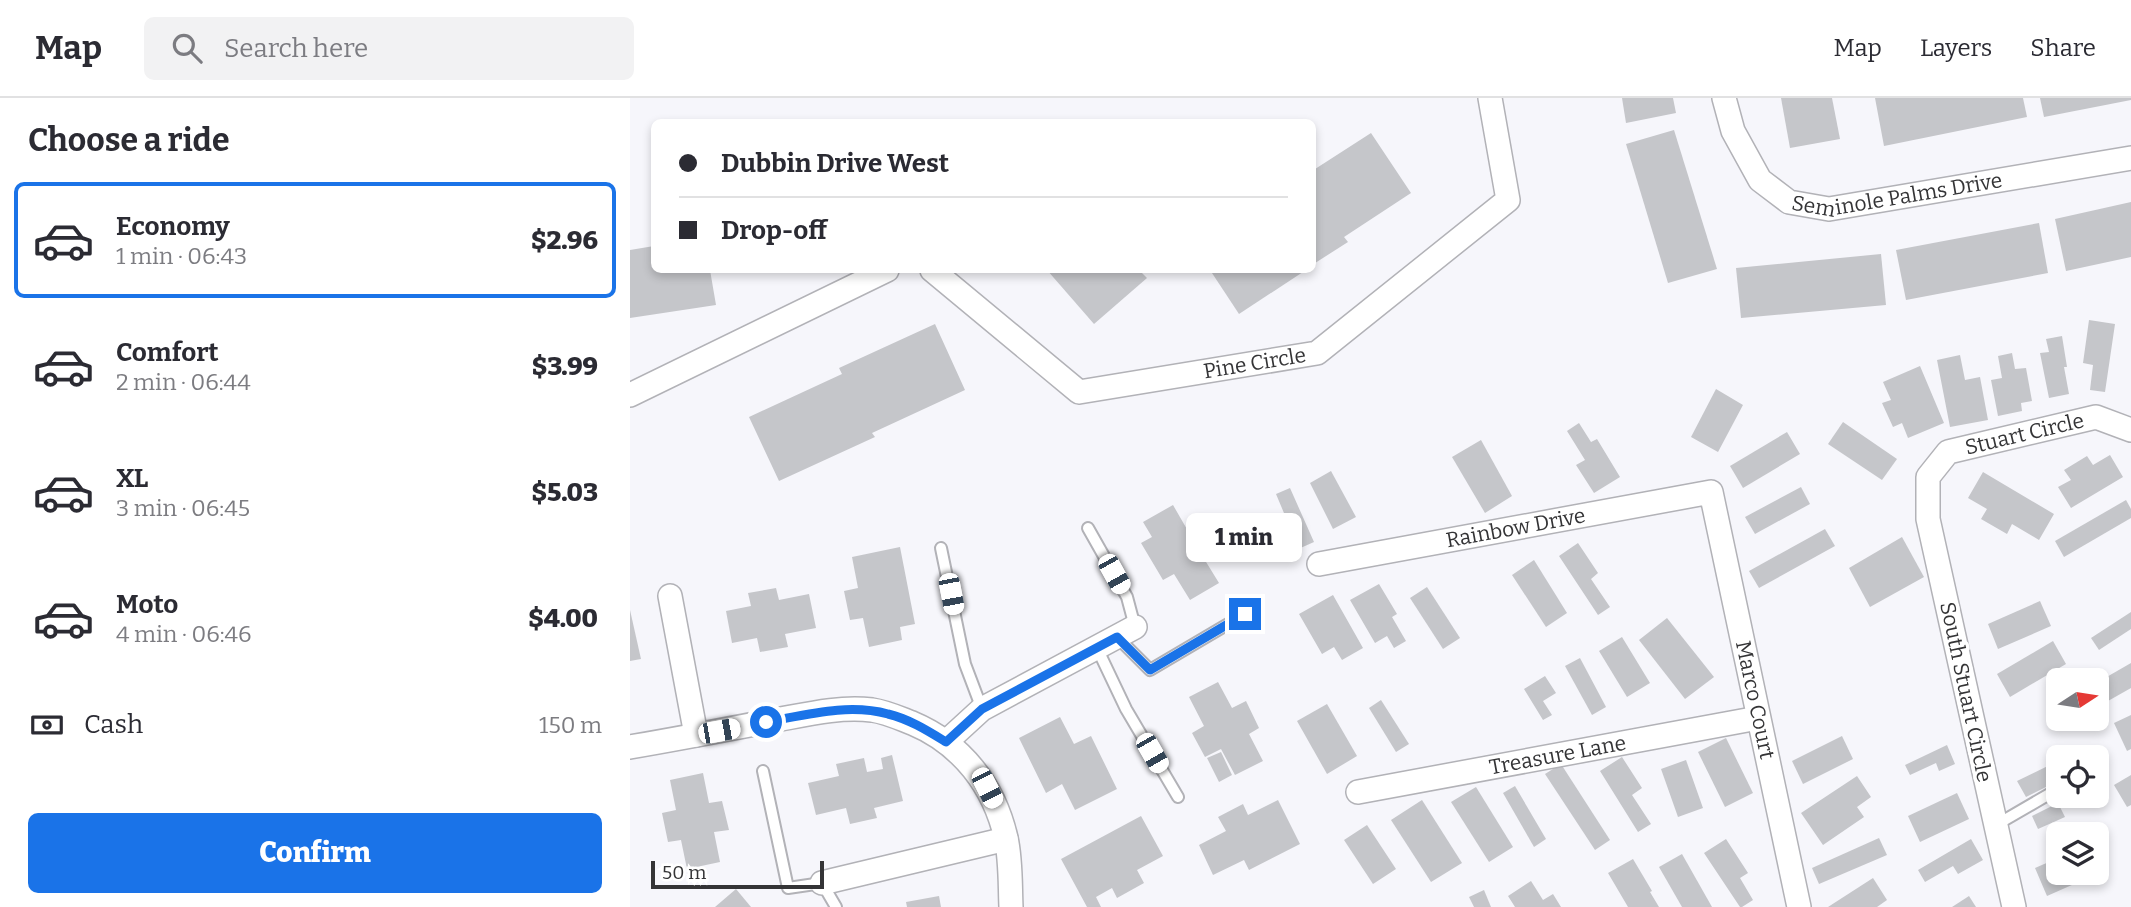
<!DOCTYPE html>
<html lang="en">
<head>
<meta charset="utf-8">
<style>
	body { margin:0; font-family:Bitter,serif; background:#f2f2f3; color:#2b2b33; height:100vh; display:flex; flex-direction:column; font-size:26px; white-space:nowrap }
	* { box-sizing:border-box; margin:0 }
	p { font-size:23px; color:#7c7c81 }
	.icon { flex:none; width:38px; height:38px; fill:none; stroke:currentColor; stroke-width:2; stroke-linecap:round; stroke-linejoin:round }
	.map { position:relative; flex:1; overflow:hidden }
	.panel { display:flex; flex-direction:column; background:#fff; width:630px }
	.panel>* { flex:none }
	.guide { position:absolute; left:21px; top:21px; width:665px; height:154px; border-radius:10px; box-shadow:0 4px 10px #0003; display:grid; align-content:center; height:154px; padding:0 28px; background:#fff }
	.needle { width:46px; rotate:78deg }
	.tools { position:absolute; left:1416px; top:570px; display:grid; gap:14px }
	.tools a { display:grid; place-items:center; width:63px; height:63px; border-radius:10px; background:#fff; box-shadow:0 4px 10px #0003; font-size:35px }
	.scale { position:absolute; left:21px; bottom:18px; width:173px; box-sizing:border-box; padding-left:7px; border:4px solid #343436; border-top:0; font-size:19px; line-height:24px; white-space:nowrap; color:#343436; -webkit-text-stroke:5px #fff; paint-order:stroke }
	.end { position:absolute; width:32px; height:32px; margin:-16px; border:9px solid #1a73e8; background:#fff; box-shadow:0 0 0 4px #fff }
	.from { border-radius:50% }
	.bubble { position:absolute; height:49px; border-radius:10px; background:#fff; box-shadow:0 4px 10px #0003; font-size:23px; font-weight:800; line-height:49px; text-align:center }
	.car { position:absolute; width:21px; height:42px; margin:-21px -10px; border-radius:9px; box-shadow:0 0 5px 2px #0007; background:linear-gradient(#fff 24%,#345 0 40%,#fff 0 76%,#345 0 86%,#fff 0) }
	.guide b { display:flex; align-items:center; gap:24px; height:66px; font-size:26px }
	.guide b+b { border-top:2px solid #e1e1e2 }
	.guide i { width:18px; height:18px; background:#2b2b33 }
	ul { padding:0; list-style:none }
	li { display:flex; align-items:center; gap:21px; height:116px; margin:0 14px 10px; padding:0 14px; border:4px solid transparent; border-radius:10px }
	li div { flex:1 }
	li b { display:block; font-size:26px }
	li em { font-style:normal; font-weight:800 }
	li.selected { border-color:#1a73e8 }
	li>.icon { width:63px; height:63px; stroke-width:1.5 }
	h2 { padding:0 28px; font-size:32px; line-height:84px }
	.pay { display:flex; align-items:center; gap:18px; height:77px; padding:0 28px; font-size:26px }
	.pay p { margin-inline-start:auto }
	.action { display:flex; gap:14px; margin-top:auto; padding:14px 28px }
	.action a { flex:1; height:80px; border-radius:10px; background:#1a73e8; color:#fff; font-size:28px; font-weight:800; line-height:80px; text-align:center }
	header { display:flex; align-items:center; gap:42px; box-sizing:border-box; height:98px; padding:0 35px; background:#fff; border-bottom:2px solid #e1e1e2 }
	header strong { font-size:33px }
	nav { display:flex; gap:38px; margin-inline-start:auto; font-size:24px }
	.search { width:490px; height:63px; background:#f2f2f3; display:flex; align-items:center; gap:18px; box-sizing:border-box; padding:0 24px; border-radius:10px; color:#7c7c81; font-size:26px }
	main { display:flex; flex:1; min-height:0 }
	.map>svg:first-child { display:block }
</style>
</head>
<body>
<header>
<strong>Map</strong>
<div class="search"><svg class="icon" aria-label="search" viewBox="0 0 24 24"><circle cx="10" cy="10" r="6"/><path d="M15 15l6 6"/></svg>Search here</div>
<nav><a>Map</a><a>Layers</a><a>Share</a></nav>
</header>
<main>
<section class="panel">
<h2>Choose a ride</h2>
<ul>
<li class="selected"><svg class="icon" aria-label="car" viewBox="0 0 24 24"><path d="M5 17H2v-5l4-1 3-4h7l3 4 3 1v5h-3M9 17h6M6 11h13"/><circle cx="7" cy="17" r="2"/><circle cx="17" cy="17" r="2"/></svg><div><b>Economy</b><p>1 min · 06:43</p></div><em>$2.96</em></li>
<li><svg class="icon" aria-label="car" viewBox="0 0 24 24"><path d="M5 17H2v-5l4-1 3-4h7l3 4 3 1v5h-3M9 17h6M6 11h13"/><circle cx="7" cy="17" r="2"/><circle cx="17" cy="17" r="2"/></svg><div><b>Comfort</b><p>2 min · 06:44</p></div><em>$3.99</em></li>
<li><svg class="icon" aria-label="car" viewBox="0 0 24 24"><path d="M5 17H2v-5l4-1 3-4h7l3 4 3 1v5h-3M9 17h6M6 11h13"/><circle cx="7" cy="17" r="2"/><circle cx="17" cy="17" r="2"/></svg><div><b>XL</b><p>3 min · 06:45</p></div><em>$5.03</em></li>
<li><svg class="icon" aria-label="car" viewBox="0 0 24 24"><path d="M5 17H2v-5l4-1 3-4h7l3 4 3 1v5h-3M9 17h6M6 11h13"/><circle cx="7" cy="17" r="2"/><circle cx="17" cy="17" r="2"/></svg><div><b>Moto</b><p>4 min · 06:46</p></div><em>$4.00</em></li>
</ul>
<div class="pay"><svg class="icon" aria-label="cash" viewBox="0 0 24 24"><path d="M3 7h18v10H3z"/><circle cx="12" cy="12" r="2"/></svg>Cash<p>150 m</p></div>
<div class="action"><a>Confirm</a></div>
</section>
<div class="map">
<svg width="1501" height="809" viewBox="0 0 1501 809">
	<rect width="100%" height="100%" fill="#f6f6fb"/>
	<g fill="#c5c6ca">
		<polygon points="992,0 1043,0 1046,15 996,25"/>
		<polygon points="1151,0 1202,0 1210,41 1160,50"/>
		<polygon points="1245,0 1393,0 1397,19 1254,48"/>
		<polygon points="1410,0 1501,0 1501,2 1414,19"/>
		<polygon points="1044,32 1087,171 1038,185 996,46"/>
		<polygon points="741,35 781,95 714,139 718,144 682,167 682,73"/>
		<polygon points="1501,104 1501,159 1436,173 1425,121"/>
		<polygon points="1409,125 1418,175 1276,202 1266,152"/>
		<polygon points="24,148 24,172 80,172 86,207 0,220 0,152"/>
		<polygon points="1251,156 1256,207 1111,220 1106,170"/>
		<polygon points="417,172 509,172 517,180 464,226"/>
		<polygon points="580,172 676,172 609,216"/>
		<polygon points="1459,222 1485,226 1475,294 1460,292 1463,267 1453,265"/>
		<polygon points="305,226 335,292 242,335 245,339 149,383 119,319 212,276 209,270"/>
		<polygon points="1432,238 1437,269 1434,269 1439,296 1419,300 1410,255 1419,254 1416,241"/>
		<polygon points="1382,255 1385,271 1396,270 1402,303 1391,305 1392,313 1368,318 1361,282 1372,280 1368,258"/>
		<polygon points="1330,257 1335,282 1350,279 1358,322 1320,329 1307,262"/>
		<polygon points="1290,268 1314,325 1278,340 1272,325 1263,329 1252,305 1261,302 1253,284"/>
		<polygon points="1086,291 1113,307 1088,354 1061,339"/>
		<polygon points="1213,324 1267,361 1252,382 1198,346"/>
		<polygon points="949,325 961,344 967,341 990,379 964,395 946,367 955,362 937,333"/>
		<polygon points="1157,334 1170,356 1113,390 1100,368"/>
		<polygon points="851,342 882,398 855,415 822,359"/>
		<polygon points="1480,357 1493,379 1441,410 1428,389 1441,382 1434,372 1457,358 1463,367"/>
		<polygon points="701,373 726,419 703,431 680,385"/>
		<polygon points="1353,374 1424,416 1409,442 1382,426 1377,436 1351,421 1357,411 1338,400"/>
		<polygon points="1171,389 1180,406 1125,436 1115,419"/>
		<polygon points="660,390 684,444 666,452 655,429 659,427 646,396"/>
		<polygon points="1496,402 1501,411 1501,420 1434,459 1425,443"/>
		<polygon points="543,407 558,433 570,426 585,452 573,459 589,485 560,502 544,476 533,482 511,445 522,439 513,424"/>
		<polygon points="1195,431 1205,448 1129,490 1119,473"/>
		<polygon points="1272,439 1294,479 1240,509 1219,470"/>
		<polygon points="948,445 968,475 961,481 980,509 968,517 929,458"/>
		<polygon points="270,449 285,526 270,529 272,542 239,549 233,520 220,522 214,493 228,490 222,459"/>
		<polygon points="904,462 937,515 916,529 882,477"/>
		<polygon points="749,486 767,516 762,519 776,543 764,550 757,538 745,545 720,502"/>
		<polygon points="797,489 830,540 813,551 780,500"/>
		<polygon points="146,490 149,502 179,496 186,530 155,536 158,549 130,554 127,540 102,545 96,513 121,508 118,495"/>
		<polygon points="703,497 733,550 712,562 704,549 692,556 669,516"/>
		<polygon points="1410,503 1421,528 1368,551 1358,526"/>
		<polygon points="0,512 11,561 0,563"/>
		<polygon points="1501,514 1501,531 1469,552 1461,540"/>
		<polygon points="1037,520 1084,579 1055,601 1009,542"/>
		<polygon points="992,539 1020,585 997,599 969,553"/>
		<polygon points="1423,543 1436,566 1380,599 1367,576"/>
		<polygon points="950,560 976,609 962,617 935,568"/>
		<polygon points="1501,565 1501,590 1478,603 1468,584"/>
		<polygon points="915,578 926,595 913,603 922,617 913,622 894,591"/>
		<polygon points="588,584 602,610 616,603 629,630 619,636 633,663 605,677 591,651 575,659 562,635 574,628 559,599"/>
		<polygon points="751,602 779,646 766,654 739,610"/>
		<polygon points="697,606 727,658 697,676 667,623"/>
		<polygon points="1501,617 1501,651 1497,653 1484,625"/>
		<polygon points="430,619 444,646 461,638 487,691 445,712 432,686 416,695 389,640"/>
		<polygon points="1212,638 1223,661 1173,686 1162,663"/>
		<polygon points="1096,640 1123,695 1095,709 1068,654"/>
		<polygon points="1317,647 1325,666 1309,673 1306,665 1280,677 1275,667"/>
		<polygon points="591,654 602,677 589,684 577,660"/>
		<polygon points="262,657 273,703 244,710 247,720 220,726 216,710 186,717 178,685 209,678 206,666 234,660 237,674 253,671 251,660"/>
		<polygon points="992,659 1012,690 1002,697 1021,726 1008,734 970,673"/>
		<polygon points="1056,662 1073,710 1048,719 1031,671"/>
		<polygon points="1428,663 1428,683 1396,699 1387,683"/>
		<polygon points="931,666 980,742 965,752 915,676"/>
		<polygon points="73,675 79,705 92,703 99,732 84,734 90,764 57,771 51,742 38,744 32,715 46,712 40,682"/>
		<polygon points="1501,677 1501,707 1497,709 1484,687"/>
		<polygon points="1227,678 1241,699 1227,709 1234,719 1193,747 1171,715"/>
		<polygon points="885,688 916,741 904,749 873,695"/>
		<polygon points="846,689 883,749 859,764 821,704"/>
		<polygon points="1327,695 1339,721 1290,744 1278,718"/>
		<polygon points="648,702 670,746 619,772 614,762 583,777 569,747 596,733 588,719 613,706 618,717"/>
		<polygon points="792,702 832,765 801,784 761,722"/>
		<polygon points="1428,705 1435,719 1408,731 1402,718"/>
		<polygon points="511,718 533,758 507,772 514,785 487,800 482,790 466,799 471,809 457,809 431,761"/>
		<polygon points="737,727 766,771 743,786 714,742"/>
		<polygon points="1249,740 1257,757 1189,786 1182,770"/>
		<polygon points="1096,741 1118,775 1110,780 1123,802 1112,809 1110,809 1074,755"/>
		<polygon points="1341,741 1353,762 1328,776 1323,768 1295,784 1288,772"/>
		<polygon points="1052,756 1082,809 1052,809 1029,769"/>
		<polygon points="1428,760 1428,775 1469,775 1417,798 1405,770"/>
		<polygon points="1003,761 1022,793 1020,794 1029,809 998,809 978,775"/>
		<polygon points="1243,780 1257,802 1247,809 1198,809"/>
		<polygon points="901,783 913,802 923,796 931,809 885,809 878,798"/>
		<polygon points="106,791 121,809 85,809"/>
		<polygon points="854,792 861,809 844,809 839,799"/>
		<polygon points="309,798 311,809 277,809 276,804"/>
		<polygon points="1339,798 1346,809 1322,809"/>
	</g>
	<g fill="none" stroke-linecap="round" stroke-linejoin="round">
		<defs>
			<g id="service">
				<polyline points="458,430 497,499 505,529"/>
				<polyline points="311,450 335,566 352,611"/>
				<polyline points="487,539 520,572 615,516"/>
				<polyline points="467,550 496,611 548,699"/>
				<polyline points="133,673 158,790 192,785 206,809"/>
				<polyline points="1366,727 1428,691"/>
			</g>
			<g id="minor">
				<path id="s1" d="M 1094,0 L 1103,33 L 1130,82 L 1159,104 L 1199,111 L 1501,60"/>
				<path id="s2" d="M 302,172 L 449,294 L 687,255 L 878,102 L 860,0"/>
				<polyline points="0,297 257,172"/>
				<path id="s3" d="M 689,466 L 1081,394 L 1169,809"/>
				<polyline points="40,498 66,637"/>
				<polyline points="316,644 352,611 505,529"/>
				<path d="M 0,649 C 47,641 94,632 141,623 C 174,617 208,608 242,612 C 256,614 269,620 282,625 C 332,646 364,688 376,740 C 381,762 380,787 381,809"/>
				<path id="s4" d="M 728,694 L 1128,620"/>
				<polyline points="192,785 376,741"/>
				<path id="s5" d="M 1384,809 L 1298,421 L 1298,379 L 1318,354 L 1466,319 L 1501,332"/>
			</g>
		</defs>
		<use href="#service" stroke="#b2b2b7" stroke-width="14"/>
		<use href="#minor" stroke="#b2b2b7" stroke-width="26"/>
		<use href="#service" stroke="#fff" stroke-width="10"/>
		<use href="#minor" stroke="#fff" stroke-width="23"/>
	</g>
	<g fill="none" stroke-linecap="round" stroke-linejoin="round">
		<path stroke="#1a73e8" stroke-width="9" d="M 136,624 C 176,617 218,605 258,616 C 279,621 298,633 316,644 L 352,611 L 487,539 L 520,572 L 615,516"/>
	</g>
	<g text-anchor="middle" stroke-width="7" stroke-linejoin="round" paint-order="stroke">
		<g font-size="21" fill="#343436" stroke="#fff">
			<text dy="7" stroke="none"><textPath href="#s1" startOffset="236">Seminole Palms Drive</textPath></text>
			<text dy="7" stroke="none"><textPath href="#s2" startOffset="369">Pine Circle</textPath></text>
			<text dy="7" stroke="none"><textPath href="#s5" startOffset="550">Stuart Circle</textPath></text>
			<text dy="7" stroke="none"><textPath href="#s3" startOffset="200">Rainbow Drive</textPath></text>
			<text transform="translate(1336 594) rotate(78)" y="7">South Stuart Circle</text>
			<text dy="7" stroke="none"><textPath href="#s3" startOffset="611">Marco Court</textPath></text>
			<text dy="7" stroke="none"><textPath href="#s4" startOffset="203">Treasure Lane</textPath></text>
		</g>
	</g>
</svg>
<div class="tools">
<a><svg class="needle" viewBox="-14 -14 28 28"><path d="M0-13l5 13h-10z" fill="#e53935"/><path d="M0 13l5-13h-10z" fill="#7c7c81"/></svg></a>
<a><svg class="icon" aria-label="locate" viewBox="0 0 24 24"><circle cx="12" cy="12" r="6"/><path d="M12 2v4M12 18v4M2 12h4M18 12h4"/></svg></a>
<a><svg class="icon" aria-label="layers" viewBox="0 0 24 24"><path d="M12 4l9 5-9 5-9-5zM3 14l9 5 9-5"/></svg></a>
</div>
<div class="scale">50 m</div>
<i class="end from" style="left:136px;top:624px"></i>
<i class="end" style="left:615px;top:516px"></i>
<div class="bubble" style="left:556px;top:415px;width:116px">1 min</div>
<i class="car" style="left:484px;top:476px;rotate:151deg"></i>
<i class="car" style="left:321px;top:496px;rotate:169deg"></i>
<i class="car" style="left:89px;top:633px;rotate:80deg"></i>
<i class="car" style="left:522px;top:655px;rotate:150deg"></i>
<i class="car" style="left:357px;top:690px;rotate:153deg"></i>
<div class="guide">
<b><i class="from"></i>Dubbin Drive West</b>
<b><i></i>Drop-off</b>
</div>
</div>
</main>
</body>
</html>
